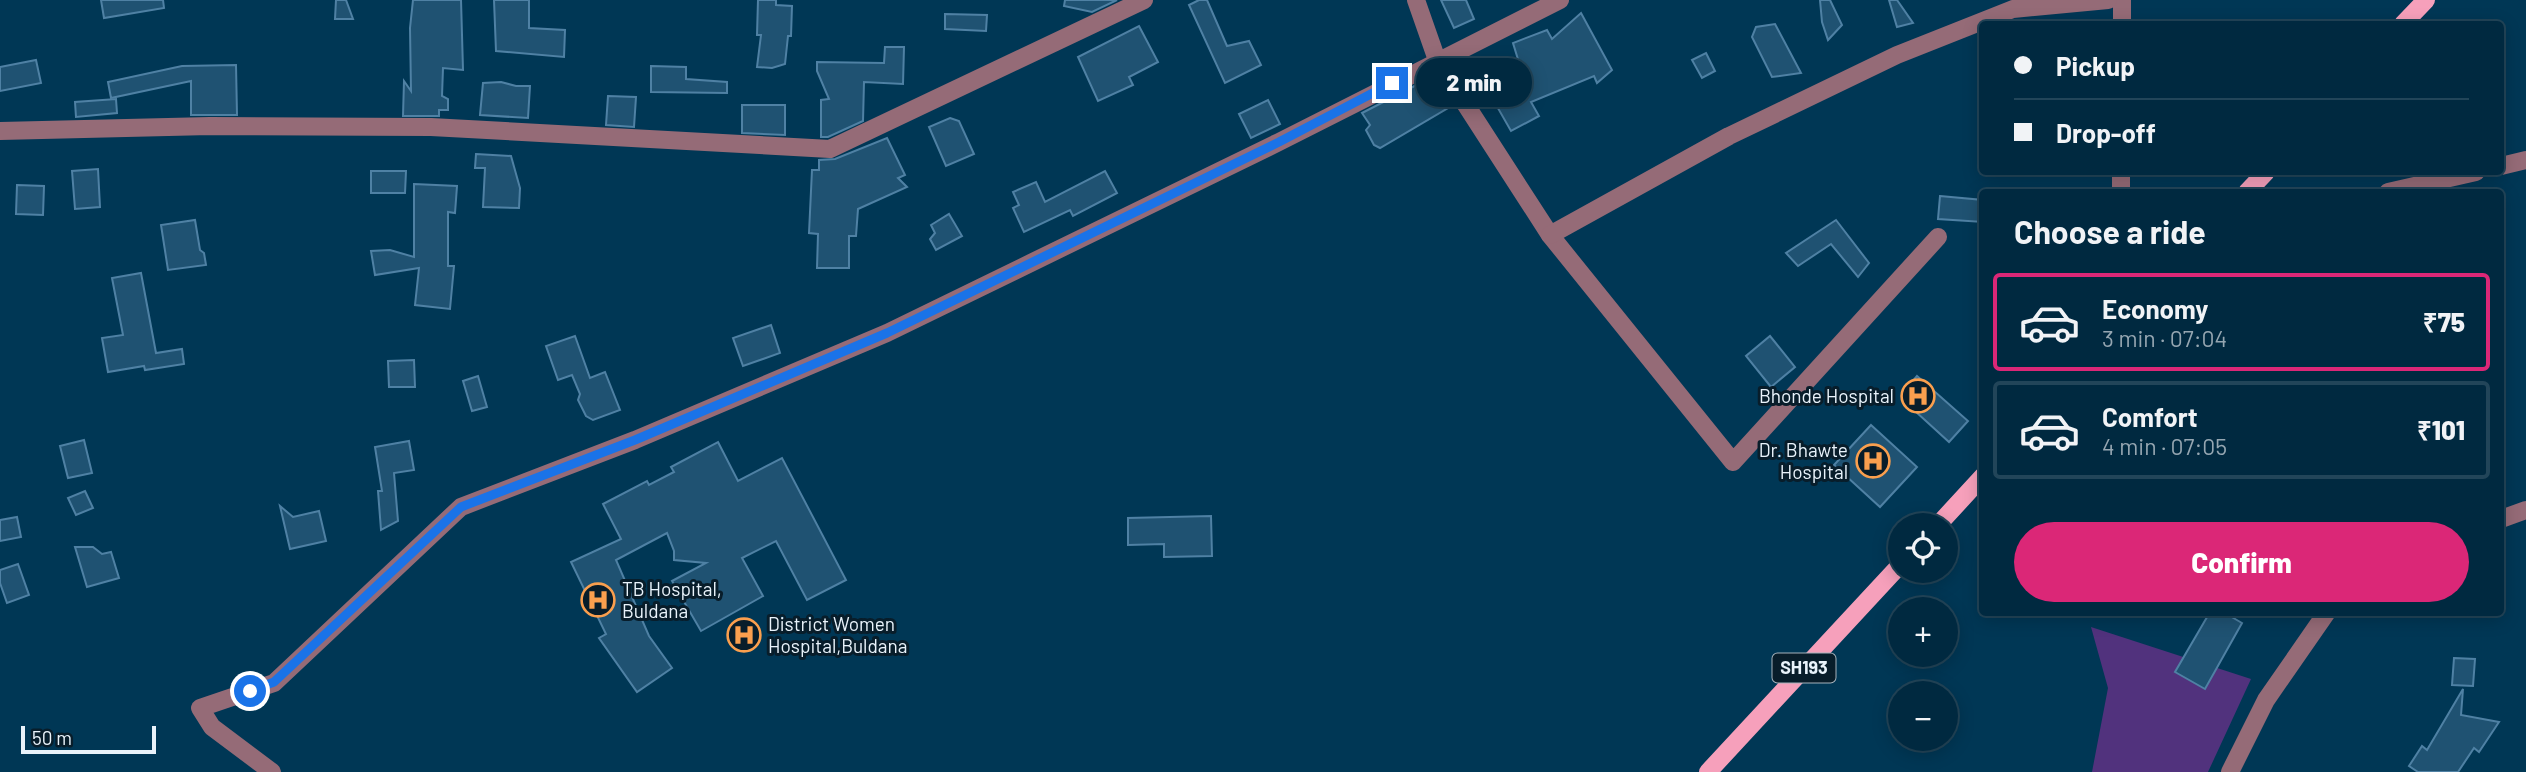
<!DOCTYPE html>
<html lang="en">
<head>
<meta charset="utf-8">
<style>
	body { margin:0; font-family:Barlow,sans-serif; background:#0e354b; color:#f1f3f6; height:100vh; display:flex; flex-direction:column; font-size:26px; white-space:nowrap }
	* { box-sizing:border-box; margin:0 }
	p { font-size:23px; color:#95a6b1 }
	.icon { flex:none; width:38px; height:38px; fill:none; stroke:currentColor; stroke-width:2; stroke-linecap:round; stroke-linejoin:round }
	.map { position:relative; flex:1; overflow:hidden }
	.details { position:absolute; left:1979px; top:189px; width:525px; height:427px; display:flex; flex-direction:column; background:#002940; border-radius:7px; box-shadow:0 4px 18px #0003,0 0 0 2px #224559 }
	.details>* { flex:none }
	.top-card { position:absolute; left:1979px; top:21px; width:525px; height:154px; border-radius:7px; box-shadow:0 4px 18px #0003,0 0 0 2px #224559; display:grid; align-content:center; height:154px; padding:0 35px; background:#002940 }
	.fabs { position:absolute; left:1888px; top:513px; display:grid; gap:14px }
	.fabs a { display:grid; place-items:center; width:70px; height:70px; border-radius:50%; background:#002940; box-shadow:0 4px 18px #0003,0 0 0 2px #224559; font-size:35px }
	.scale { position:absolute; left:21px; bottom:18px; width:135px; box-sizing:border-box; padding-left:7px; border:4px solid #e9f3fb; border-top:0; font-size:19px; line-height:24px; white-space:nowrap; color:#e9f3fb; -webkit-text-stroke:5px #081d2a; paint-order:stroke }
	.end { position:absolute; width:32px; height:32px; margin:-16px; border:9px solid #1a73e8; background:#fff; box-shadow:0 0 0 4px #fff }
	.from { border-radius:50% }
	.bubble { position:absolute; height:49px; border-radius:24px; background:#002940; box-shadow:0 4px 18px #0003,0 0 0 2px #224559; font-size:23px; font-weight:800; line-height:49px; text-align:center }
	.top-card b { display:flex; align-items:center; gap:24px; height:66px; font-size:26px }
	.top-card b+b { border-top:2px solid #224559 }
	.top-card i { width:18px; height:18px; background:#f1f3f6 }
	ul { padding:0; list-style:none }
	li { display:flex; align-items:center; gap:21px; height:98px; margin:0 14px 10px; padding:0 21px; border:4px solid #224559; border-radius:7px }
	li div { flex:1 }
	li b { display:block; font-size:26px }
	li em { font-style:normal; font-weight:800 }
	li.on { border-color:#db2777 }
	li>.icon { width:63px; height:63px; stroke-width:1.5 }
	h2 { padding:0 35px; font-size:32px; line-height:84px }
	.action { display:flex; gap:14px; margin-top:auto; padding:14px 35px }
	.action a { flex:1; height:80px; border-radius:42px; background:#db2777; color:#fff; font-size:28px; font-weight:800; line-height:80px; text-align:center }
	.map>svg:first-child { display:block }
</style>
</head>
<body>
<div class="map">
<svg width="2526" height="772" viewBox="0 0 2526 772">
	<rect width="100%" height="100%" fill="#003755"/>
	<polygon fill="#51327d" points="2091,627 2251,679 2208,772 2092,772 2108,688"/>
	<g fill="#1f5272" stroke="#4f81a4" stroke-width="2">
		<polygon points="101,0 163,0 164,8 104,18"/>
		<polygon points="336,0 346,0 353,19 335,19"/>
		<polygon points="413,0 461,0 463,70 443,68 442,96 448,99 448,110 439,110 439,116 403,116 404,81 411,91 410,28"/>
		<polygon points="494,0 529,0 529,28 565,30 564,57 496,51"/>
		<polygon points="758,0 776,0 776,5 792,6 791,36 788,36 785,64 772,68 757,67 761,35 757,35"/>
		<polygon points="1065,0 1117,0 1092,12 1064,6"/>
		<polygon points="1199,0 1207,0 1227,46 1249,41 1261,65 1225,83 1189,5"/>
		<polygon points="1441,0 1466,0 1474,19 1454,28"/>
		<polygon points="1820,0 1830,0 1842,25 1828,40 1822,22"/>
		<polygon points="1889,0 1897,0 1913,23 1897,27"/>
		<polygon points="1581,13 1612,70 1597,83 1594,76 1531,102 1539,116 1511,131 1491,96 1524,79 1513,43 1547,30 1552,39"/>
		<polygon points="945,14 987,15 986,31 945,29"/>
		<polygon points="1775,24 1801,73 1772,77 1752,37 1756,27"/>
		<polygon points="1139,26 1158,62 1129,77 1133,85 1098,101 1078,57"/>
		<polygon points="885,47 904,47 903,84 864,82 863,121 828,137 821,137 821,100 829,99 817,71 817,62 884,63"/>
		<polygon points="1706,53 1715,71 1702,78 1692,60"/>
		<polygon points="36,60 41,83 0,91 0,67"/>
		<polygon points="1482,62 1497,91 1480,100 1465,71"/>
		<polygon points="236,65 237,115 191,115 191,81 111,98 108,82 182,66"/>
		<polygon points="651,66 686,67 686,79 727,82 727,93 651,92"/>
		<polygon points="1434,76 1448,108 1380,148 1374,145 1366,130 1370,125 1362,113"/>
		<polygon points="501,82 516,86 530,86 528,118 480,115 483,83"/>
		<polygon points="608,96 636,97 634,127 606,125"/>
		<polygon points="116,99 117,113 76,117 75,102"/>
		<polygon points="1268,100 1280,124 1251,138 1239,114"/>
		<polygon points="742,105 785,105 785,135 742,133"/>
		<polygon points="950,118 959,121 974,154 946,166 929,127"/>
		<polygon points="887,138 905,175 898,178 907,187 858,209 856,236 849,236 849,268 817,268 818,234 809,233 812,170 819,170 819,160 835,159"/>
		<polygon points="476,154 511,156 520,188 519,208 483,207 485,168 475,168"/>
		<polygon points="98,169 100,207 75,209 72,171"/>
		<polygon points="371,171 406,171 405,193 371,193"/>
		<polygon points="1105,171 1117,193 1073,216 1070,210 1024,232 1013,208 1019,205 1013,192 1036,182 1045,202"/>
		<polygon points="414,184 457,186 455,213 448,212 448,266 454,266 450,309 415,305 419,268 375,275 371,251 390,250 414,257"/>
		<polygon points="17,185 44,186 43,215 16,214"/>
		<polygon points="1940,196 1983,200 1983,222 1938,219"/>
		<polygon points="949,214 962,236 936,250 930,239 935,233 931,225"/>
		<polygon points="195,220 200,250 204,253 206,265 168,270 161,225"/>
		<polygon points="1836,220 1869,263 1858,277 1831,244 1798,266 1786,253"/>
		<polygon points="141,273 156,353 182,349 184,364 145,370 144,366 108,372 102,338 123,335 112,278"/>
		<polygon points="771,325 780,353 743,366 733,338"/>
		<polygon points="575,336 590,378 605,372 620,410 593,420 586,416 578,400 580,394 572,375 558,380 546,346"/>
		<polygon points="1770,336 1795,367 1771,387 1746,356"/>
		<polygon points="414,360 415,387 389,387 388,361"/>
		<polygon points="478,376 487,407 472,411 463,381"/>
		<polygon points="1917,376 1968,421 1949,442 1904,401 1911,394 1905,390"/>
		<polygon points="1871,425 1917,467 1880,507 1834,465"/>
		<polygon points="84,440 92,473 68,478 60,446"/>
		<polygon points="409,441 414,470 394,473 398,521 381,530 378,491 382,491 375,447"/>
		<polygon points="718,442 738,481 782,458 846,580 807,600 776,541 742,558 763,596 701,631 672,581 706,563 674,560 674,551 667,533 616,560 649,636 672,668 637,692 599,638 606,634 571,562 621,539 603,504 647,481 649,485 674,472 671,467"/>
		<polygon points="85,491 93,508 76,515 68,498"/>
		<polygon points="280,506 293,517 319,511 326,541 290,549"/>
		<polygon points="1211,516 1212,556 1164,557 1164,544 1128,545 1128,518"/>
		<polygon points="17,517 21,537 0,541 0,520"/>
		<polygon points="75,547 93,547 102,554 111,552 119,578 87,587"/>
		<polygon points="18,564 29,595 7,603 0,583 0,570"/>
		<polygon points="2210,612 2223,612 2242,623 2205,689 2175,672"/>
		<polygon points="2454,658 2475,659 2473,686 2452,685"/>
		<polygon points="2463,689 2461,715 2499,722 2479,752 2474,748 2458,772 2418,772 2409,766 2422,746 2427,750"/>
	</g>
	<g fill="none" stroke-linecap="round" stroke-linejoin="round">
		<g stroke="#956b77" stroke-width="18">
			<polyline points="1416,0 1437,60 1550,235 1733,462 1938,237"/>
			<polyline points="2122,24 2122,0"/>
			<polyline points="0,131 210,126 431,127 830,149 1144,0"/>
			<polyline points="2501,166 2526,160"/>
			<polyline points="2121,192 2121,172"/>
			<polyline points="2388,192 2476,172"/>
			<polyline points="1550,235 1729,136 1897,55 2013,9 2108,0"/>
			<polyline points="2501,519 2526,510"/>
			<polyline points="272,772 212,727 200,708 274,683 461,507 635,440 887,333 1279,142 1560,0"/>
			<polyline points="2230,772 2266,700 2327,612"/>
		</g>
		<g stroke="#f6a0bb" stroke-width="18">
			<polyline points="2403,24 2426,0"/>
			<polyline points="2247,192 2266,172"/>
			<polyline points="1938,525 1983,476"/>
			<polyline points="1708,772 1900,565"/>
		</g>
	</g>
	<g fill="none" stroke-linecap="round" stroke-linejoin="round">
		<polyline stroke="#1a73e8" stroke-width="9" points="250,691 274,682 461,507 635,440 887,333 1279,142 1392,83"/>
	</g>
	<defs>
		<symbol id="hospital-ring" viewBox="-11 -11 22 22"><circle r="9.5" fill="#081d2a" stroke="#fa9f4e" stroke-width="1.5"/><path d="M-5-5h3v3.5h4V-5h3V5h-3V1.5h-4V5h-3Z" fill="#fa9f4e"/></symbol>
	</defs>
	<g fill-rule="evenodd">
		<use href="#hospital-ring" x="1899" y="377" width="38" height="38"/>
		<use href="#hospital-ring" x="1854" y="442" width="38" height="38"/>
		<use href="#hospital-ring" x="579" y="581" width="38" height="38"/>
		<use href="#hospital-ring" x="725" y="616" width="38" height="38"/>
	</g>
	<g text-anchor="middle" stroke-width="6" stroke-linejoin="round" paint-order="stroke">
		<rect fill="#081d2a" stroke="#a6b3bc" stroke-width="2" x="1772.5" y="653.5" width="63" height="29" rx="5"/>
		<g font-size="18" font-weight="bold" fill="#e9f3fb">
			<text x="1804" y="674">SH193</text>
		</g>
		<g font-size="19" fill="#e9f3fb" stroke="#081d2a" text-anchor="end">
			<text x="1894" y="403">Bhonde Hospital</text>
			<text x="1848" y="457">Dr. Bhawte<tspan x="1848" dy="22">Hospital</tspan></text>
			<text x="622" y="596" text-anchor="start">TB Hospital,<tspan x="622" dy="22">Buldana</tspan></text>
			<text x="768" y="631" text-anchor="start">District Women<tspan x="768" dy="22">Hospital,Buldana</tspan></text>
		</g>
	</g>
</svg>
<div class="fabs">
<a><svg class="icon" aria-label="locate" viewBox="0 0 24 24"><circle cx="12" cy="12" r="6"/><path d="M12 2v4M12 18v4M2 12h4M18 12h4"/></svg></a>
<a>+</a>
<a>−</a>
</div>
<div class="scale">50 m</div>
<i class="end from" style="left:250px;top:691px"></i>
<i class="end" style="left:1392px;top:83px"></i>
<div class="bubble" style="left:1416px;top:58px;width:116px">2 min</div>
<div class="top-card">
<b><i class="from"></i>Pickup</b>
<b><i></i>Drop-off</b>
</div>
<section class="details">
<h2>Choose a ride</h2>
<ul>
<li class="on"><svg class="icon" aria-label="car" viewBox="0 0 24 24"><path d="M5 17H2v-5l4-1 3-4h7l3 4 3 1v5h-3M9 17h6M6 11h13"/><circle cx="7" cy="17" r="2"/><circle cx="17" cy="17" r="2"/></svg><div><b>Economy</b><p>3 min · 07:04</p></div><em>₹75</em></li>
<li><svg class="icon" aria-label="car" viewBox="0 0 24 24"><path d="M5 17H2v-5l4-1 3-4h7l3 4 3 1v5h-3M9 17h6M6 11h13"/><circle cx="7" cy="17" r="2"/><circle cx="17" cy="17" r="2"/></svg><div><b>Comfort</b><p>4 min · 07:05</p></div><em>₹101</em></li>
</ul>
<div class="action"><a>Confirm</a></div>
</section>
</div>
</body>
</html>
